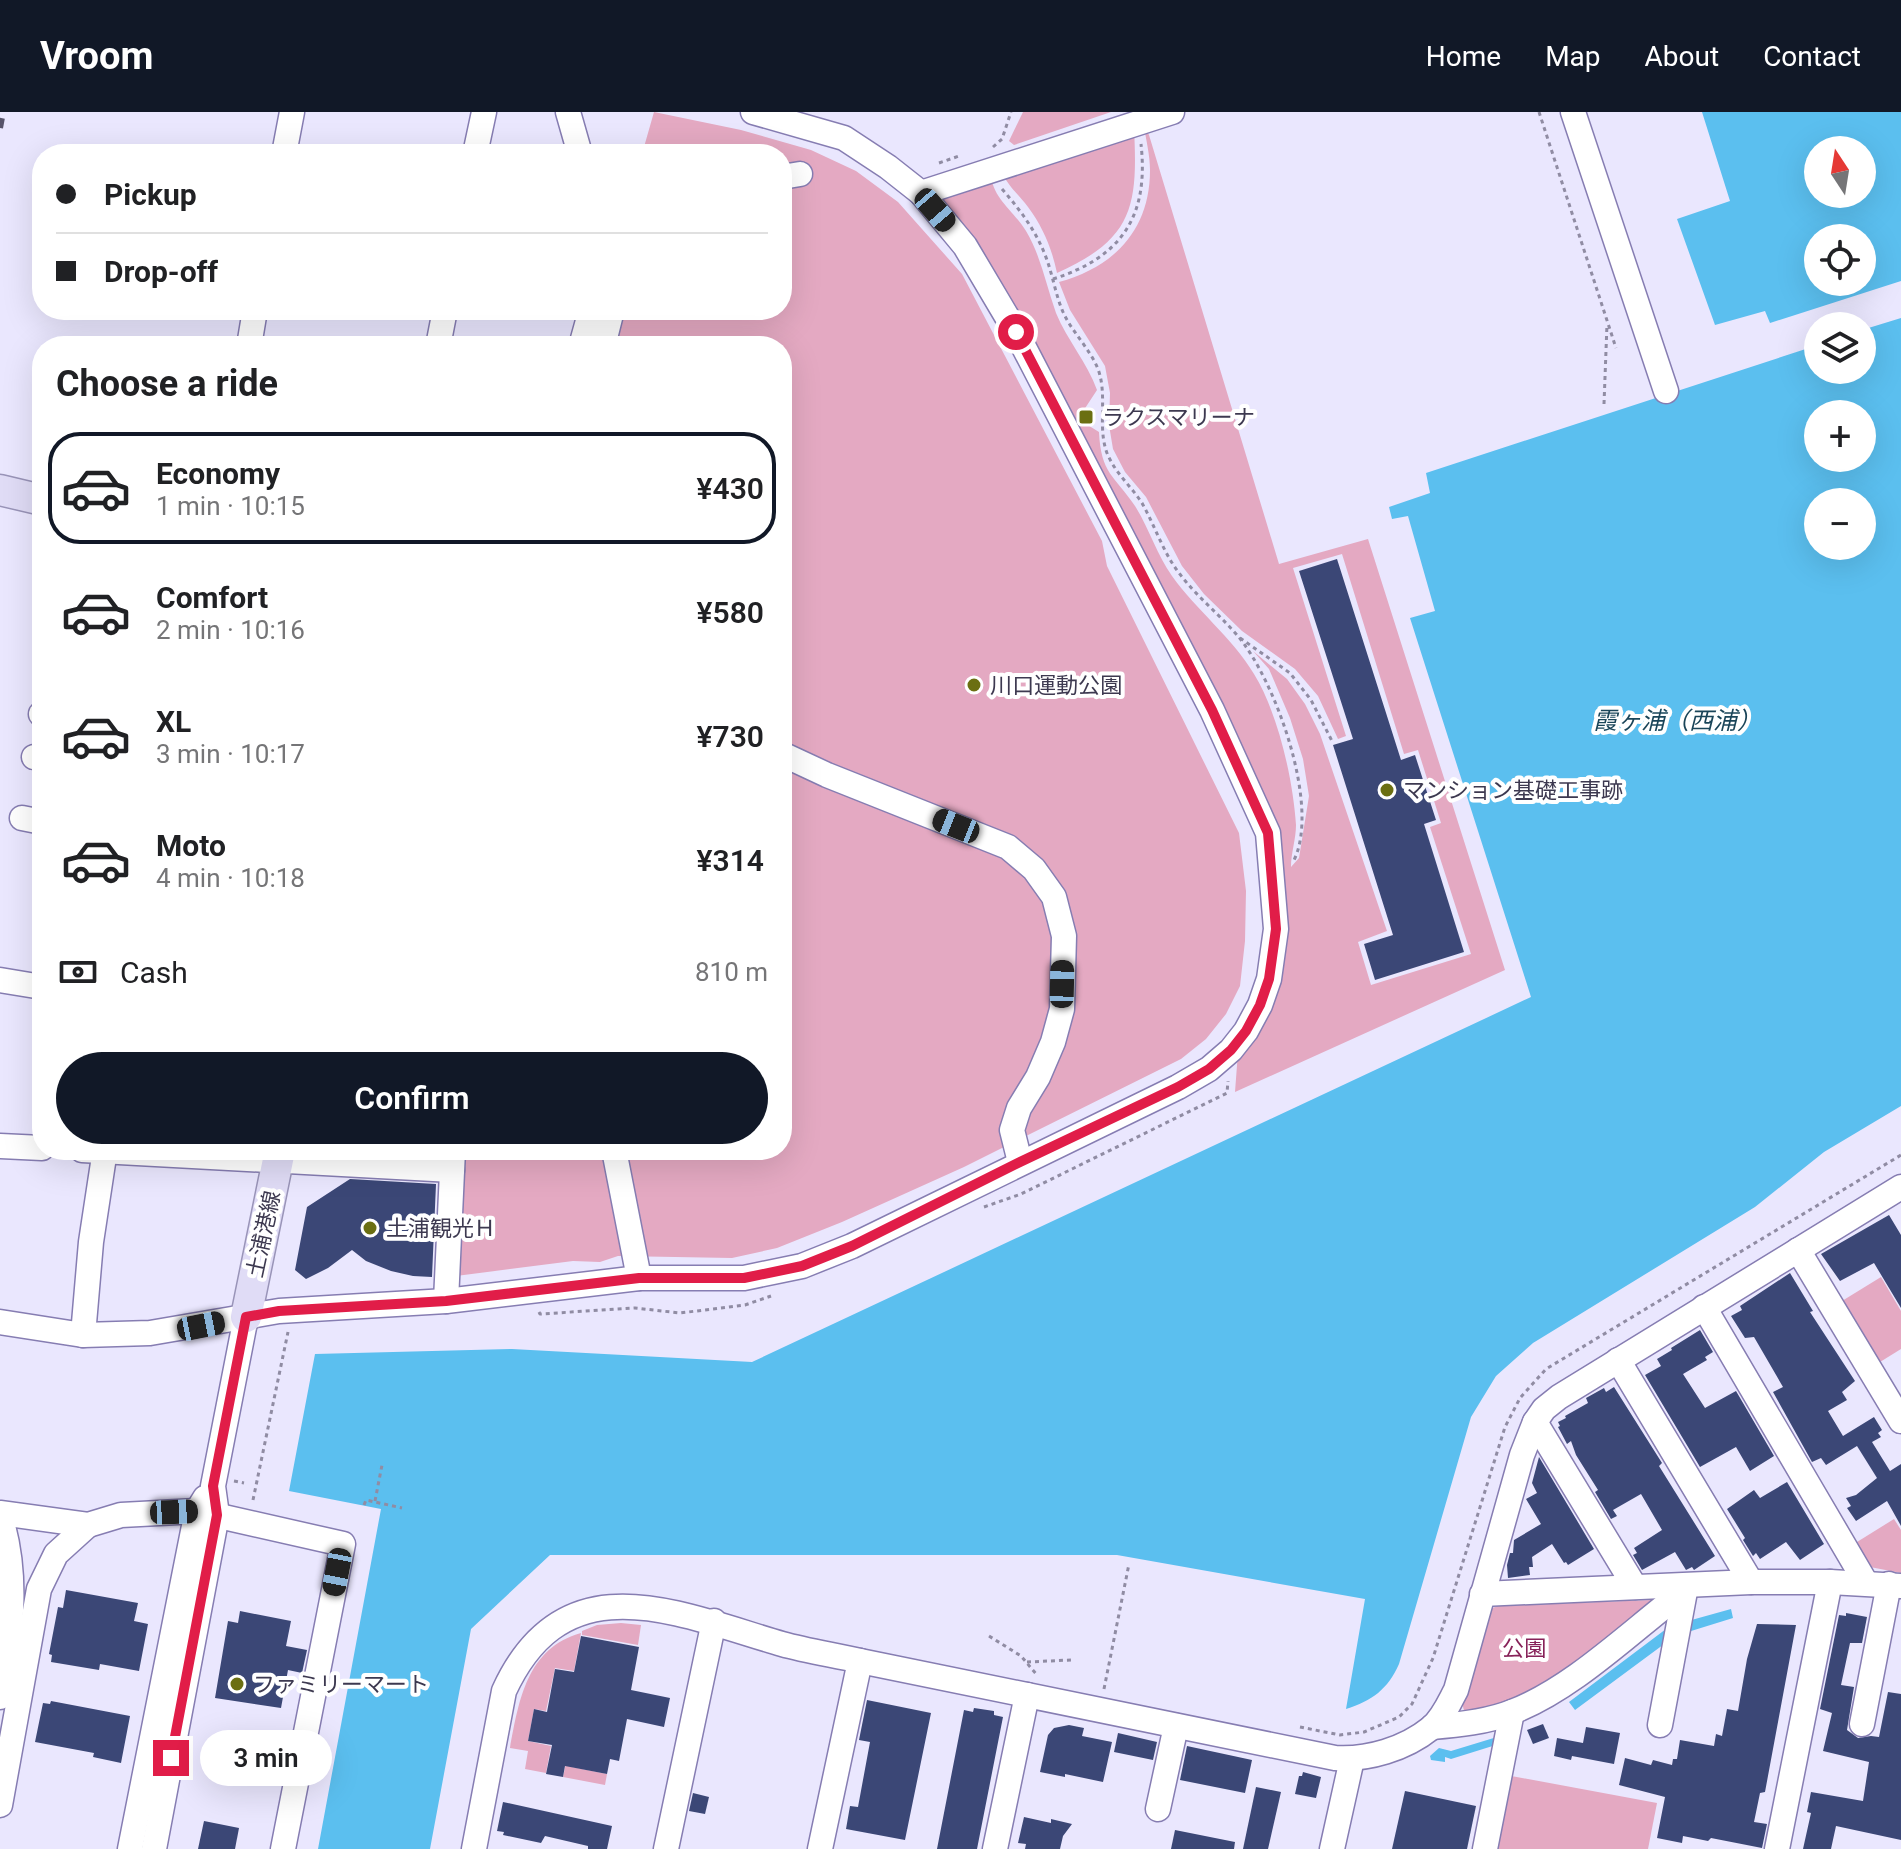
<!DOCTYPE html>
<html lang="en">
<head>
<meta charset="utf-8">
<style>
	body { margin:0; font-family:Roboto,"Noto Sans JP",sans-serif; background:#f2f2f2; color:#202124; height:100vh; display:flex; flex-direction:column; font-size:30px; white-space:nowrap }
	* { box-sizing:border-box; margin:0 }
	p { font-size:26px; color:#757577 }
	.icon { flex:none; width:44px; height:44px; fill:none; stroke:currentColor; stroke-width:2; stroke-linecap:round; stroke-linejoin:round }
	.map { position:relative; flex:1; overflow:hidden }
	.drawer { position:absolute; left:32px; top:224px; width:760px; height:824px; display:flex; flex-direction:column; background:#fff; border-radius:32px; box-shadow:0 8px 32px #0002 }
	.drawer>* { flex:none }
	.hud { position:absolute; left:32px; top:32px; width:760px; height:176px; border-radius:32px; box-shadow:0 8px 32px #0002; display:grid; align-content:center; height:176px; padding:0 24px; background:#fff }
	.needle { width:52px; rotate:348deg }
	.tools { position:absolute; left:1804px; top:24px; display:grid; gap:16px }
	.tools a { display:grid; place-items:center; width:72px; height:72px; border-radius:50%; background:#fff; box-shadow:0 8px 32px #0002; font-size:40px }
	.end { position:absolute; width:36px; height:36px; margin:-18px; border:10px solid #e11d48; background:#fff; box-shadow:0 0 0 4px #fff }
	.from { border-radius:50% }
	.bubble { position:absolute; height:56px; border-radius:28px; background:#fff; box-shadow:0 8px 32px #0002; font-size:26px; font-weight:600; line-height:56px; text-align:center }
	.car { position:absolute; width:24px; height:48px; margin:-24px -12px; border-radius:10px; box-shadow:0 0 6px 2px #0007; background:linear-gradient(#222 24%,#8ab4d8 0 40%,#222 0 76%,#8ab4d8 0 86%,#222 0) }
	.hud b { display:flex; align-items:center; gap:28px; height:76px; font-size:30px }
	.hud b+b { border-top:2px solid #e0e0e0 }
	.hud i { width:20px; height:20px; background:#202124 }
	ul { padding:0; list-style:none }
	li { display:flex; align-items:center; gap:24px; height:112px; margin:0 16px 12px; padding:0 8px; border:4px solid transparent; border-radius:32px }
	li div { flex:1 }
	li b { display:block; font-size:30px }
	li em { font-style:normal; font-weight:600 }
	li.on { border-color:#111827 }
	li>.icon { width:72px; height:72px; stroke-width:1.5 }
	h2 { padding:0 24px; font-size:36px; line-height:96px }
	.pay { display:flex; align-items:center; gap:20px; height:88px; padding:0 24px; font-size:30px }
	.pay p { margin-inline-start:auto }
	.primary-button { display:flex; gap:16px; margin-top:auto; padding:16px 24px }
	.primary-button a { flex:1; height:92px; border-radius:48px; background:#111827; color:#fff; font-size:32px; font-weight:600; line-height:92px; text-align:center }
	header { display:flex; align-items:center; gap:48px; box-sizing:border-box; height:112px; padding:0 40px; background:#111827; color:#fff }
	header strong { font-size:38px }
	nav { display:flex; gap:44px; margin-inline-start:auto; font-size:28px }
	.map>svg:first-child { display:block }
</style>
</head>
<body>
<header>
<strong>Vroom</strong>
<nav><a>Home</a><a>Map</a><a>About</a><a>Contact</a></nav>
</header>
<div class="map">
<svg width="1901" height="1737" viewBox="0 0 1901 1737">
	<rect width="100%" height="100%" fill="#eae7fe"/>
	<g fill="#e4a9c2">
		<polygon points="654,0 741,18 811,38 856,59 898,90 962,162 1102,429 1107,454 1239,721 1246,779 1245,829 1240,874 1226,902 1206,927 1181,947 964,1055 842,1110 777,1136 732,1146 618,1144 600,1150 573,1149 456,1164 461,1038 782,1038 782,234 591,234 601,198 782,198 782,42 642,42"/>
		<polygon points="1023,0 1111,0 1014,33 1009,29"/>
		<path d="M 1144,14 L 1149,23 L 1279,452 L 1368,427 L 1505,858 L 1235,980 L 1238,940 L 1252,922 L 1276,719 L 928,82 L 991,62 C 992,86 1014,99 1026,119 C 1041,144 1046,173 1056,201 C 1067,228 1087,250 1097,278 L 1078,307 L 1099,320 C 1101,362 1114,363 1135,394 C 1149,416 1157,443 1172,464 C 1197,499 1231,524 1254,562 C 1278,601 1293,667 1296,713 C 1296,727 1291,741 1291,755 L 1299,746 L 1309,684 L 1303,647 L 1290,606 L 1269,557 L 1253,539 L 1287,567 L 1305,592 L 1320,622 L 1387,819 L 1358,830 L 1371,873 L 1471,842 L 1430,715 L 1441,711 L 1418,638 L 1404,642 L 1342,442 L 1293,456 L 1346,624 L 1338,627 L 1318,584 L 1295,557 L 1242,519 L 1204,482 L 1182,454 L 1146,385 L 1125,360 L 1113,337 L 1109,313 L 1110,281 L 1105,254 L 1070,198 L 1059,170 C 1114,155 1150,118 1150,58 C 1150,43 1146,28 1144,14 Z"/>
		<path d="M 1134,16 C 1138,95 1133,127 1057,161 C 1052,137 1043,115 1028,95 C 1018,82 1008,74 1001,59 Z"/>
		<polygon points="1881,1165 1901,1199 1901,1237 1880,1250 1842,1189"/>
		<polygon points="1894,1407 1901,1418 1901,1461 1870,1455 1857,1430"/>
		<path d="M 1651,1488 L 1656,1493 L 1555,1568 L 1505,1593 L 1466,1603 C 1453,1581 1479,1524 1487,1499 L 1497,1494 Z"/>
		<polygon points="621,1511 641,1513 638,1533 582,1523 582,1519 597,1513"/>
		<path d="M 581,1521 L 574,1559 L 555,1556 L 546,1599 L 534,1597 L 528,1629 L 551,1634 L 546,1661 L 525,1657 L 528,1639 L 510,1636 C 519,1588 527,1536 581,1521 Z"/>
		<polygon points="568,1642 572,1655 607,1662 605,1673 563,1665"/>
		<polygon points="1506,1663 1657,1691 1648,1737 1492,1737"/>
	</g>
	<g fill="#5bbfef" fill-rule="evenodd">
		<path d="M 1702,0 L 1901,0 L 1901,169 L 1770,211 L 1765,199 L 1715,213 L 1677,107 L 1730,89 ZM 1818,38 L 1862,38 L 1862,82 L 1818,82 ZM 1818,126 L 1862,126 L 1862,170 L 1818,170 Z"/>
		<path d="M 1901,206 L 1901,994 L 1824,1040 L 1755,1095 L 1533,1231 L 1496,1264 L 1471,1305 L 1399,1552 C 1388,1577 1372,1589 1346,1597 L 1365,1487 L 1117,1443 L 550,1443 L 471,1517 L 430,1737 L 318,1737 L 381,1397 L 289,1379 L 315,1242 L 512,1237 L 752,1250 L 1531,885 L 1410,506 L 1435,499 L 1408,404 L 1392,407 L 1389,395 L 1430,381 L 1426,361 L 1818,233 L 1818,258 L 1862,258 L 1862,218 ZM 1818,302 L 1862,302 L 1862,346 L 1818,346 ZM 1818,390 L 1862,390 L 1862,434 L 1818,434 Z"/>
		<polygon points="1731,1497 1733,1506 1675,1524 1575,1598 1569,1590 1670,1514"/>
		<polygon points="1497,1625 1499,1632 1451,1647 1445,1645 1445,1650 1431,1648 1430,1644 1439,1636 1451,1639"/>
	</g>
	<g fill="#3b4776">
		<polygon points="1337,447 1401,648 1415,643 1436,708 1424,712 1464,840 1375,868 1364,832 1393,823 1333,633 1353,627 1299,459"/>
		<polygon points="350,1067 436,1072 432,1165 413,1164 391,1159 366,1149 352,1138 328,1156 306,1167 295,1158 307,1095"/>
		<polygon points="1889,1103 1901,1123 1901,1196 1874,1151 1840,1169 1821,1142"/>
		<polygon points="1790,1161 1813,1199 1810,1200 1855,1269 1842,1280 1847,1288 1828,1299 1843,1324 1874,1305 1882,1318 1878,1321 1881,1325 1872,1330 1890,1359 1901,1352 1901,1414 1887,1389 1856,1409 1847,1396 1851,1394 1846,1386 1856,1383 1877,1366 1857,1334 1826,1353 1821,1346 1812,1350 1773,1280 1783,1275 1754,1225 1745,1226 1731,1204 1742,1198 1740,1194"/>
		<polygon points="1700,1218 1713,1240 1705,1245 1707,1248 1683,1262 1705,1296 1736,1279 1774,1344 1750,1359 1736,1335 1700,1355 1645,1263 1661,1254 1657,1247 1672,1238 1671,1236"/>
		<polygon points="1614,1275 1662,1351 1659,1354 1715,1444 1694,1458 1692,1455 1686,1458 1675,1440 1642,1458 1633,1443 1637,1441 1634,1436 1662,1418 1641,1382 1613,1398 1617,1404 1611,1407 1595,1380 1598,1378 1576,1343 1571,1329 1567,1332 1558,1315 1560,1314 1558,1310 1566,1306 1565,1304 1588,1291 1586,1286 1604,1276 1606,1280"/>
		<polygon points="1539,1345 1594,1437 1568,1453 1566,1450 1564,1451 1552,1432 1532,1445 1533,1455 1529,1455 1530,1463 1508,1466 1507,1453 1510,1441 1513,1441 1514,1428 1541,1412 1526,1387 1537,1381 1532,1371"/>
		<polygon points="1787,1370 1824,1432 1800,1448 1786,1430 1760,1447 1756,1441 1753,1444 1743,1428 1745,1426 1727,1397 1754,1378 1760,1386"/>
		<polygon points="66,1478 138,1491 134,1509 148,1512 139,1559 100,1552 99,1558 51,1550 52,1543 49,1542 58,1495 63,1496"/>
		<polygon points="240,1499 291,1509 286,1534 307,1538 302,1561 288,1558 281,1596 215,1586 228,1509 238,1511"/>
		<polygon points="1846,1501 1867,1505 1862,1531 1850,1531 1841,1573 1854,1575 1847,1618 1858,1626 1871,1624 1879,1625 1888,1580 1901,1582 1901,1728 1836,1714 1831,1737 1803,1737 1811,1701 1807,1700 1811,1680 1863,1689 1869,1650 1823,1639 1832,1601 1820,1597 1839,1503 1846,1504"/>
		<polygon points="1757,1512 1796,1513 1765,1680 1760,1681 1754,1710 1767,1712 1762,1736 1711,1726 1708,1729 1683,1724 1682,1731 1657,1726 1665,1685 1619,1673 1625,1646 1651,1653 1653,1648 1672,1653 1673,1647 1677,1647 1680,1628 1714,1634 1716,1622 1722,1624 1727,1597 1738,1599 1747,1547"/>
		<polygon points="581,1524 639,1535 631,1578 670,1586 664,1615 627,1607 619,1649 610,1647 607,1662 565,1654 563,1665 546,1662 552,1633 528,1629 534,1597 547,1600 555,1557 574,1560"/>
		<polygon points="867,1588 931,1601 905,1728 846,1717 850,1694 858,1695 870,1630 859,1628"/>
		<polygon points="51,1589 130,1604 121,1651 93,1645 94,1641 35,1630 43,1591 50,1592"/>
		<polygon points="974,1596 994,1599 994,1603 1003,1605 977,1737 937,1737 964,1598 973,1600"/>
		<polygon points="1543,1612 1549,1626 1533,1632 1527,1618"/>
		<polygon points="1069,1613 1084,1616 1082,1624 1112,1630 1103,1670 1065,1662 1065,1665 1040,1660 1048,1623 1054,1616"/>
		<polygon points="1586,1615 1620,1621 1614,1652 1572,1644 1571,1648 1554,1644 1557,1626 1583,1631"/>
		<polygon points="1118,1621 1157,1630 1153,1648 1114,1640"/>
		<polygon points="1187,1634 1252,1648 1245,1681 1180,1668"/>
		<polygon points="1303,1660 1321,1665 1316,1686 1295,1682 1299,1664 1302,1664"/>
		<polygon points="1256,1675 1281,1680 1268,1737 1243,1737"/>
		<polygon points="1405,1679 1476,1694 1467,1737 1392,1737"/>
		<polygon points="693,1681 709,1685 705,1702 689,1699"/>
		<polygon points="503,1690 612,1714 607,1737 588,1737 588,1734 545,1724 541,1731 503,1723 504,1720 497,1719"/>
		<polygon points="1024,1705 1051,1711 1051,1707 1072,1712 1063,1724 1060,1737 1025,1737 1026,1732 1018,1731"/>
		<polygon points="204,1709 239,1716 235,1737 198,1737"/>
		<polygon points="1175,1718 1235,1730 1234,1737 1171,1737"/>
	</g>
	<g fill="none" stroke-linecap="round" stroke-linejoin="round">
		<defs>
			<g id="minor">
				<polyline points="568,0 580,42"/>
				<polyline points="1573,0 1666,279"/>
				<polyline points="284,42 292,0"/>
				<polyline points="475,42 484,0"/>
				<polyline points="782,65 800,62"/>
				<polyline points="921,81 1172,0"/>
				<polyline points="249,234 255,198"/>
				<polyline points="438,234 445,198"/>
				<polyline points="581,234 591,198"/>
				<polyline points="603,234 612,198"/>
				<polyline points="41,602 42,602"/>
				<polyline points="782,642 827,663 1008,735 1034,757 1054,785 1064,824 1062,897 1053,930 1038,965 1019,996 1012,1018 1020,1050"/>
				<polyline points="34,645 42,647"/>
				<polyline points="22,706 42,710"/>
				<polyline points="0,868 42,875"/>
				<polyline points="0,1034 42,1036"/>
				<polyline points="82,1038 452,1058"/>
				<polyline points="614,1038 639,1166"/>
				<polyline points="1798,1138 1901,1309"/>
				<polyline points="446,1189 453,1038"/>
				<polyline points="1704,1195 1866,1471"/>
				<polyline points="0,1210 83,1223 150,1221 279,1199 446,1189 639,1166 744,1166 802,1154 852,1134 1178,975 1209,957 1231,938 1246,919 1260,893 1269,867 1276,817 1268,721 1212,598 1016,220 965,134 921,81 888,55 844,26 753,0"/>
				<polyline points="83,1223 91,1130 105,1038"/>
				<polyline points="1618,1248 1751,1470"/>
				<polyline points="1535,1310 1635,1475"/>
				<polyline points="0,1401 88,1413 121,1403 197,1399 343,1432 283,1737"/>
				<path d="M 0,1404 C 19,1462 11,1526 0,1585"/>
				<polyline points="1482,1482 1751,1470 1830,1470 1901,1474"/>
				<polyline points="1862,1612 1889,1472"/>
				<polyline points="1660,1613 1686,1474"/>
				<path d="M 1432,1615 C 1458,1613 1487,1610 1512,1600 C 1570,1578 1626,1524 1675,1486 L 1686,1474"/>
				<polyline points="0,1693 39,1477 56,1442 88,1413"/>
				<polyline points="1158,1697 1176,1614"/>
				<polyline points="130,1737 197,1399 205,1386"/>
				<polyline points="154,1737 217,1403 213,1374 246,1205"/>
				<path d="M 474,1737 L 504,1579 C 564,1448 676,1501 782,1532 C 807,1539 834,1543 860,1549 L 1335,1646 C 1368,1648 1405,1637 1431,1616 C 1443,1606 1449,1591 1456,1578 L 1522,1343 L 1535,1310 L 1544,1297 L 1559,1285 L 1901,1075"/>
				<polyline points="666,1737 714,1509"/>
				<polyline points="820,1737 860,1549"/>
				<polyline points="995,1737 1027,1583"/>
				<polyline points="1332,1737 1352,1647"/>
				<polyline points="1485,1737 1512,1600"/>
				<polyline points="1777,1737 1830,1470"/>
			</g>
			<g id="major">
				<polyline points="0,378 42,388"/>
				<polyline points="246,1205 280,1038"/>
			</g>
		</defs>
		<use href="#minor" stroke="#867db2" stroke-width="27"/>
		<use href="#major" stroke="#9994b8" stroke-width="33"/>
		<g stroke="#908ca3" stroke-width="3" stroke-dasharray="4 4" stroke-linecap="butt">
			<polyline points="1539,0 1616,236"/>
			<polyline points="993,35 1002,27 1011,0"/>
			<polyline points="939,51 959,44"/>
			<path d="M 1002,77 C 1021,99 1037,120 1047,148 C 1053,165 1056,184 1063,200 C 1072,220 1090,237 1098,257 C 1108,284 1097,314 1107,341 C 1115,361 1131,374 1142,391 C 1155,414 1163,440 1179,461 C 1196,484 1218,501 1237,523 C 1275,567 1322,696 1293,750"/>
			<path d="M 1053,167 C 1122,145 1149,104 1141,32"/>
			<polyline points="1604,292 1607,212"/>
			<polyline points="1240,526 1290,561 1311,588 1332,629"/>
			<polyline points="984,1095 1021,1082 1227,981 1228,969"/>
			<polyline points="539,1200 540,1202 635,1196 680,1201 745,1193 771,1184"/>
			<polyline points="234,1369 244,1371"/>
			<polyline points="253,1388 288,1220"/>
			<polyline points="375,1389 382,1353"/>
			<polyline points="364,1393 366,1388 402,1396"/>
			<polyline points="989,1524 1021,1544 1037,1563"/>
			<polyline points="1027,1550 1071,1548"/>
			<polyline points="1104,1577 1129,1452"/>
			<polyline points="1300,1615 1340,1623 1364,1620 1399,1605 1412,1592 1433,1546 1505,1315 1520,1286 1546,1257 1901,1043"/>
		</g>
		<use href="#minor" stroke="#fff" stroke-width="24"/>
		<use href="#major" stroke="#e0dcf6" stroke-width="30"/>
		<polyline stroke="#57536a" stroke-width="6" stroke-dasharray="10 10" stroke-linecap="butt" points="0,16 3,0"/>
	</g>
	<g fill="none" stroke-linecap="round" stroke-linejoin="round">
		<polyline stroke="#e11d48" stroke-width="10" points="171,1646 217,1403 213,1374 246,1205 279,1199 446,1189 639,1166 744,1166 802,1154 852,1134 1020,1050 1178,975 1209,957 1231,938 1246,919 1260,893 1269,867 1276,817 1268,721 1212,598 1016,220"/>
	</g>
	<g fill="#6b6f12" stroke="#fff" stroke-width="3">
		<rect x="1078" y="297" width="16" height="16" rx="4"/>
		<circle cx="974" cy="573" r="8"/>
		<circle cx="1387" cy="678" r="8"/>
		<circle cx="370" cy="1116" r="8"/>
		<circle cx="237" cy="1572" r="8"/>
	</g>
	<g text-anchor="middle" stroke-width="8" stroke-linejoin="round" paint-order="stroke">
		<g font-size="22" fill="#3d3950" stroke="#fff" text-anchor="start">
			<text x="1102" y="313">ラクスマリーナ</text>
			<text x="990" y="581">川口運動公園</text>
			<text x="1403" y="686">マンション基礎工事跡</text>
			<text x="386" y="1124">土浦観光Ｈ</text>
			<text x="253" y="1580">ファミリーマート</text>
		</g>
		<g font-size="22" fill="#3d3950" stroke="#fff">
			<text transform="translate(263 1122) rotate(-78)" y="8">土浦港線</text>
		</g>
		<g font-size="22" fill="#872259" stroke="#fff">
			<text x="1524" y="1544">公園</text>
		</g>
		<g font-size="24" font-style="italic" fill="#1a4559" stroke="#fff">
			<text x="1677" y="617">霞ヶ浦（西浦）</text>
		</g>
	</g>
</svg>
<div class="tools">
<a><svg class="needle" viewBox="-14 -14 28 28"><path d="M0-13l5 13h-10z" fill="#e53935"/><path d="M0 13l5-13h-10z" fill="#757577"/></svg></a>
<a><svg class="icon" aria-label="locate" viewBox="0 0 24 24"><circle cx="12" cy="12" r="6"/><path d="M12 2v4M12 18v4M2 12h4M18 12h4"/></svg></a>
<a><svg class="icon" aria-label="layers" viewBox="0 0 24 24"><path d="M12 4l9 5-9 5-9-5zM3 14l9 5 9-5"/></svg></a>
<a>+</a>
<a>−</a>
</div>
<i class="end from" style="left:1016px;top:220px"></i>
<i class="end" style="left:171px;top:1646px"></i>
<div class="bubble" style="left:200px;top:1618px;width:132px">3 min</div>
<i class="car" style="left:935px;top:98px;rotate:139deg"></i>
<i class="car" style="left:956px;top:714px;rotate:292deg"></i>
<i class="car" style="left:1062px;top:872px;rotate:1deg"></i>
<i class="car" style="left:201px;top:1214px;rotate:79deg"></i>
<i class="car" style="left:174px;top:1400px;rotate:88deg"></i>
<i class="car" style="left:337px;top:1460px;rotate:191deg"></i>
<div class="hud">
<b><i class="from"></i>Pickup</b>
<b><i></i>Drop-off</b>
</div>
<section class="drawer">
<h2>Choose a ride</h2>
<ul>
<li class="on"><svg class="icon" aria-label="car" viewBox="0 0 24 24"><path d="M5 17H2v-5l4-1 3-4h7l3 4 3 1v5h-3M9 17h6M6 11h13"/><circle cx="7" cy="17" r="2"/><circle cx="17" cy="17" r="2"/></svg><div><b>Economy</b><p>1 min · 10:15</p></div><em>¥430</em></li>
<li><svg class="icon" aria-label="car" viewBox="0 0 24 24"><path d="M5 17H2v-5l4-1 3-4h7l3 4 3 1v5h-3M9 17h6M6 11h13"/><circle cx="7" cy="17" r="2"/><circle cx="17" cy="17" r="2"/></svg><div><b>Comfort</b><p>2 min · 10:16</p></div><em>¥580</em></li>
<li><svg class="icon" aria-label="car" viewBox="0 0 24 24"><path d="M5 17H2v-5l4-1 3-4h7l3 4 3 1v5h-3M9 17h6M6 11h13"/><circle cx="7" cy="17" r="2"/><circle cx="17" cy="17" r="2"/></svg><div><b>XL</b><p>3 min · 10:17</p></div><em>¥730</em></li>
<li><svg class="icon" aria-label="car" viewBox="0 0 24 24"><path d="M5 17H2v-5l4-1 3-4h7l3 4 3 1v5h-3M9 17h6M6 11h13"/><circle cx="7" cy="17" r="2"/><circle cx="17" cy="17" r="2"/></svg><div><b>Moto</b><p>4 min · 10:18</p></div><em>¥314</em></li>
</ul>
<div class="pay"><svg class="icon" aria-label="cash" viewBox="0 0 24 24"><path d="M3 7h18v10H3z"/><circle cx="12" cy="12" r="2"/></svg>Cash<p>810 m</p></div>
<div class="primary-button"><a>Confirm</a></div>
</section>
</div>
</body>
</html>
